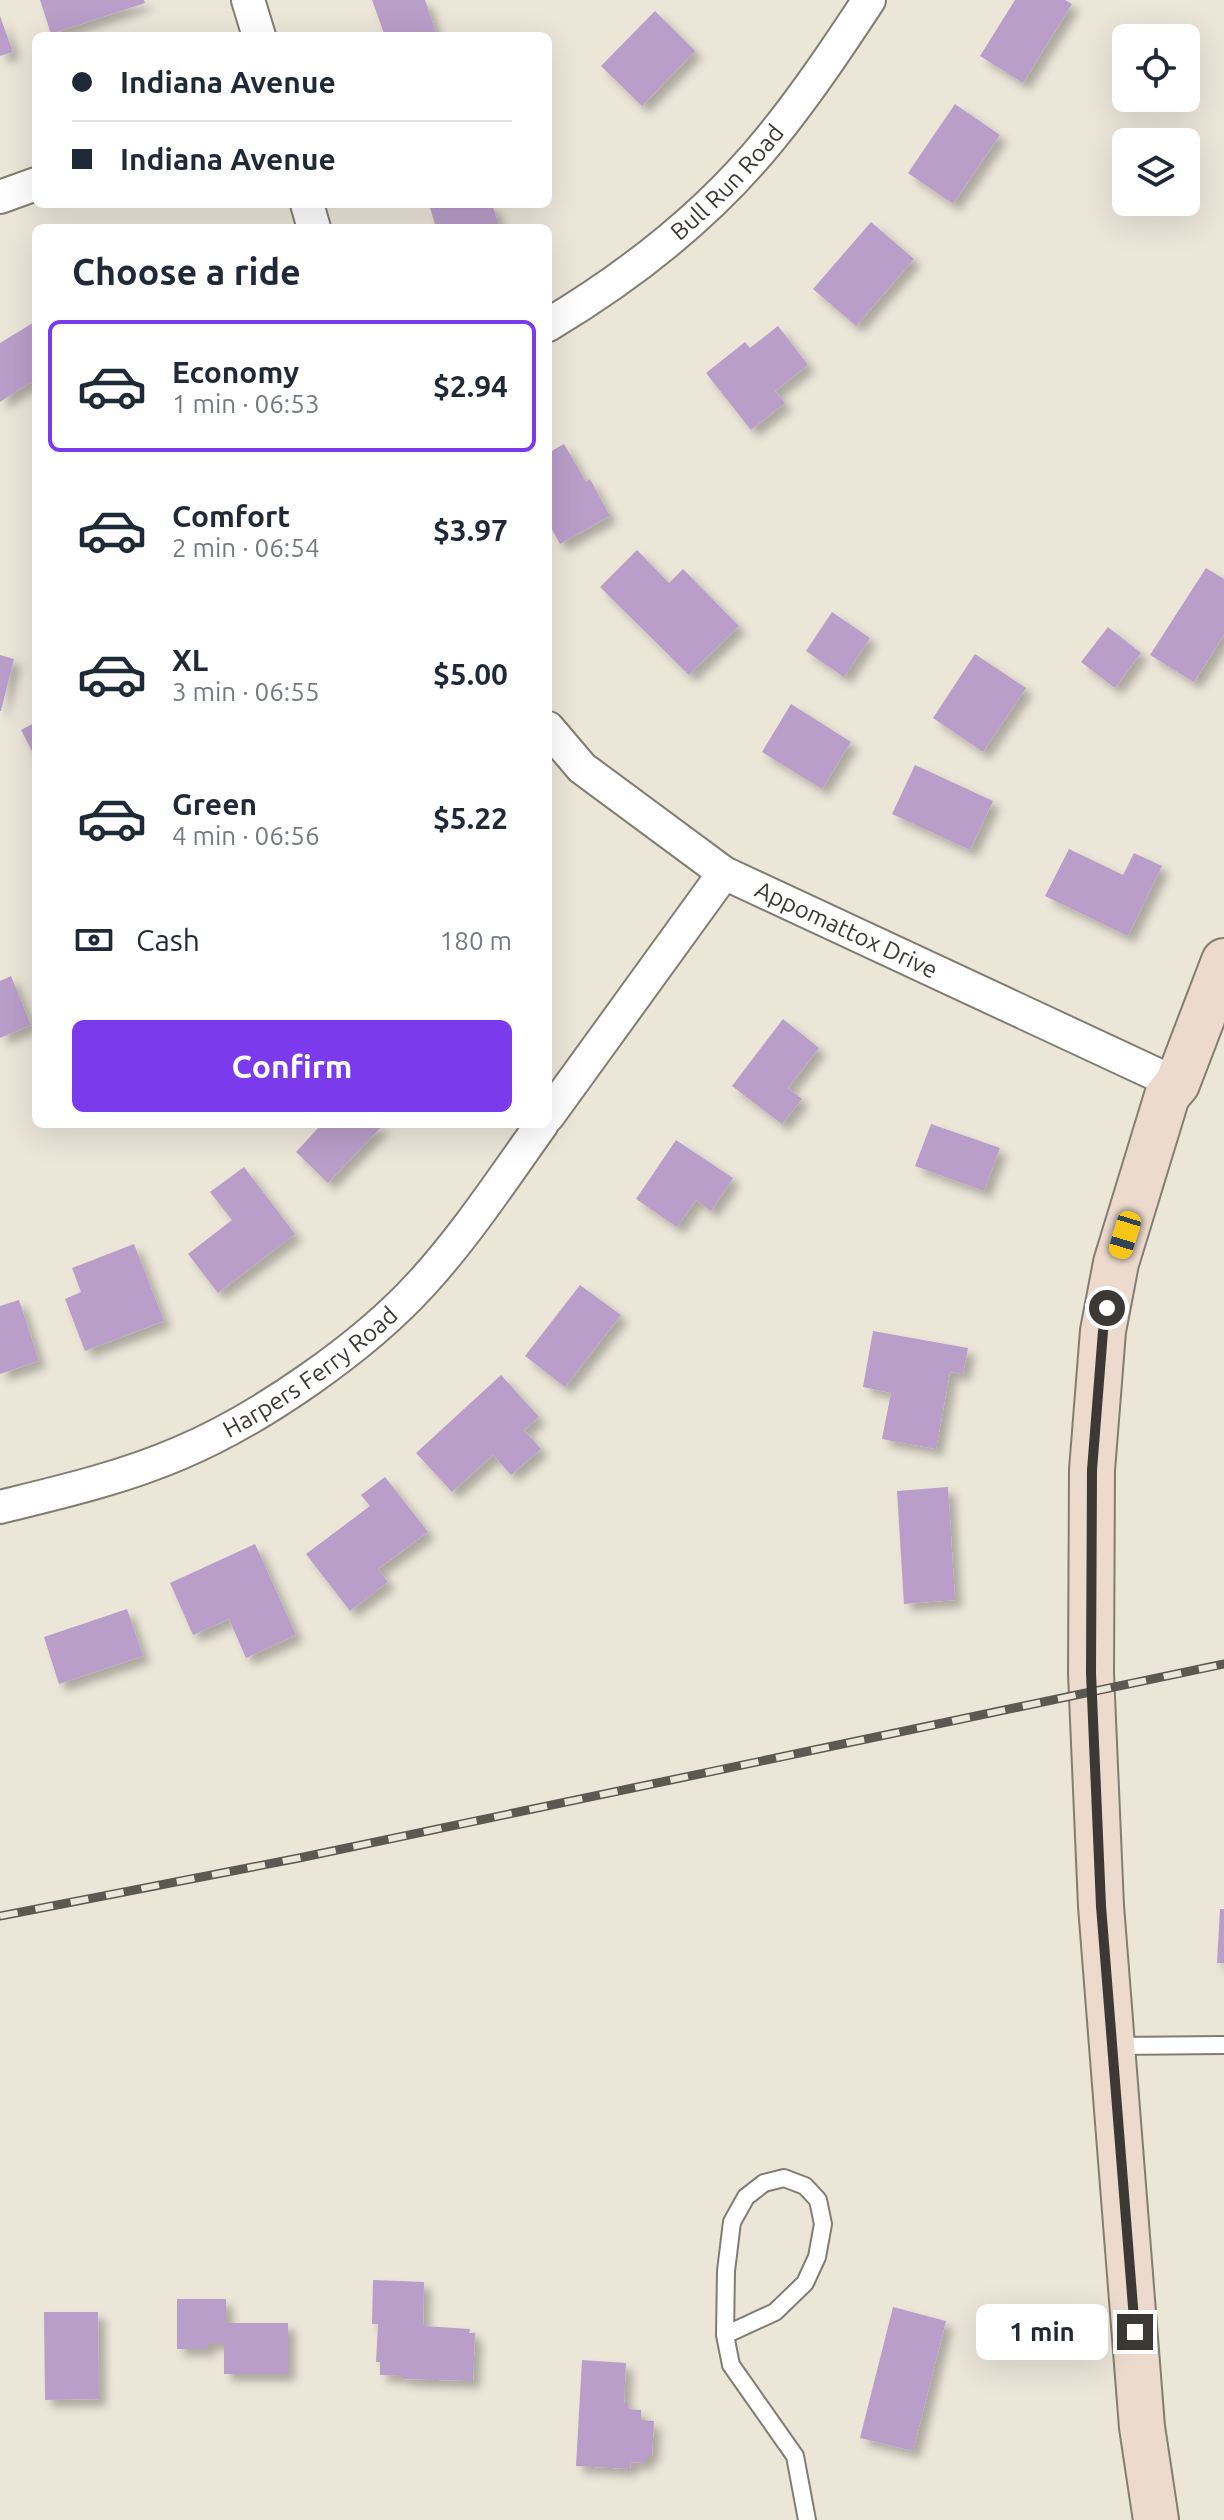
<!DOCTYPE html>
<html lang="en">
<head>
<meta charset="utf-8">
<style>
	body { margin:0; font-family:Ubuntu,sans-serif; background:#f6f6f7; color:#1f2937; height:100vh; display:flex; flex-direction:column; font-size:30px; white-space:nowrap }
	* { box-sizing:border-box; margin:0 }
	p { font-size:26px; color:#747a83 }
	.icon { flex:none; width:44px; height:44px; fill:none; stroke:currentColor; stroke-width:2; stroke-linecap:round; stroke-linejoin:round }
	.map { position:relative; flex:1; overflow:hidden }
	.sheet { position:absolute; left:32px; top:224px; width:520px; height:904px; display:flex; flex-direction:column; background:#fff; border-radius:12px; box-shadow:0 8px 32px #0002 }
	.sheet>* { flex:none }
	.hud { position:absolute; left:32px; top:32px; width:520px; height:176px; border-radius:12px; box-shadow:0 8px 32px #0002; display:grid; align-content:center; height:176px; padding:0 40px; background:#fff }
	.buttons { position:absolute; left:1112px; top:24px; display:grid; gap:16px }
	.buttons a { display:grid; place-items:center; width:88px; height:88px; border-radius:12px; background:#fff; box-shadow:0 8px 32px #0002; font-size:40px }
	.end { position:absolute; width:36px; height:36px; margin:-18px; border:10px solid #3c3935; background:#fff; box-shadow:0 0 0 4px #fff }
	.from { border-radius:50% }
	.bubble { position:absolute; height:56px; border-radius:12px; background:#fff; box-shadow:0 8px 32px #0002; font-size:26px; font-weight:700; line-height:56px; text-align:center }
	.car { position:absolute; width:24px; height:48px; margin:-24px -12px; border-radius:10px; box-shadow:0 0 6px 2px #0007; background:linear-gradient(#f5c518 24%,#345 0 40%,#f5c518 0 76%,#345 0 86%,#f5c518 0) }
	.hud b { display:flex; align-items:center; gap:28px; height:76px; font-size:30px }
	.hud b+b { border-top:2px solid #e0e1e3 }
	.hud i { width:20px; height:20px; background:#1f2937 }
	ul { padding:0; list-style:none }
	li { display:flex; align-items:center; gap:24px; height:132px; margin:0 16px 12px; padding:0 24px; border:4px solid transparent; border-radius:12px }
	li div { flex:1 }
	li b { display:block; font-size:30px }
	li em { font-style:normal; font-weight:700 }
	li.active { border-color:#7c3aed }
	li>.icon { width:72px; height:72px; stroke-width:1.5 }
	h2 { padding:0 40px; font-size:36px; line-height:96px }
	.pay { display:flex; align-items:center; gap:20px; height:88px; padding:0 40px; font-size:30px }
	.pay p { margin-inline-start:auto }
	.action { display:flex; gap:16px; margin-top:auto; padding:16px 40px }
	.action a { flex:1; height:92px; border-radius:12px; background:#7c3aed; color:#fff; font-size:32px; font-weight:700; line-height:92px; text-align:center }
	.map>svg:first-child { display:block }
</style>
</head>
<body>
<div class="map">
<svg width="1224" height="2520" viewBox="0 0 1224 2520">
	<defs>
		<filter id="shadow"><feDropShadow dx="7" dy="7" stdDeviation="4" flood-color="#0004"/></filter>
	</defs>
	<rect width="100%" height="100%" fill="#ece6d9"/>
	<g fill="#b99ec9" filter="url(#shadow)">
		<polygon points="40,0 144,0 145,3 51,34"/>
		<polygon points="372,0 425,0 437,36 385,36"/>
		<polygon points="1015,0 1065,0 1072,4 1023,83 980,56"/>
		<polygon points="655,11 695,51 642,106 601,66"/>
		<polygon points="0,16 13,52 0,56"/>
		<polygon points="955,104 1000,135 953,204 908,173"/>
		<polygon points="429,204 492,204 499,226 490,228 436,228"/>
		<polygon points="871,222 914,259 856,326 813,289"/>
		<polygon points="36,321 36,389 31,382 0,402 0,343"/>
		<polygon points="778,326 808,365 775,391 785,403 751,430 706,373 745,342 750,348"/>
		<polygon points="564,444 586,482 590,479 610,516 560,544 548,522 548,453"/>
		<polygon points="637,550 669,583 683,569 739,626 689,675 600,587"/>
		<polygon points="1206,568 1224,579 1224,635 1194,682 1150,655"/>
		<polygon points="832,612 870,638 844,677 806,651"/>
		<polygon points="1108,627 1141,653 1115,688 1081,662"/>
		<polygon points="975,654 1026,688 983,752 933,718"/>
		<polygon points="0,655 14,659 1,711 0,711"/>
		<polygon points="791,704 851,742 822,789 762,752"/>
		<polygon points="36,722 36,759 21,730"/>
		<polygon points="915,765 993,801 970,850 892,814"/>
		<polygon points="1069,849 1123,875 1134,853 1162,866 1128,936 1045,896"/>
		<polygon points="11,976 31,1025 0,1038 0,981"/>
		<polygon points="783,1019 819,1048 788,1088 802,1099 782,1124 732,1086"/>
		<polygon points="318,1124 384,1124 328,1183 296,1152 320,1126"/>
		<polygon points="931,1124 1000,1148 984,1191 915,1166"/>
		<polygon points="676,1140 733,1178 711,1211 696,1200 677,1227 636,1199"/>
		<polygon points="244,1167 295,1234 218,1293 188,1254 232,1220 210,1192"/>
		<polygon points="134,1244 164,1321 85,1351 65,1299 81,1292 72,1268"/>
		<polygon points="580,1285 621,1315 565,1387 525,1356"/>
		<polygon points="19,1300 39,1361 0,1374 0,1306"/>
		<polygon points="873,1331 968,1348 963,1374 950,1372 936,1449 882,1439 891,1393 863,1387"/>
		<polygon points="501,1375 539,1417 524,1430 541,1449 511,1475 493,1455 452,1492 416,1453"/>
		<polygon points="385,1477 428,1532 378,1569 388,1582 350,1611 306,1554 370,1506 361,1495"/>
		<polygon points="948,1487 955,1600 904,1604 897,1491"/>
		<polygon points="255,1544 296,1635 246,1658 229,1619 193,1635 170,1583"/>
		<polygon points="127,1609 143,1656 59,1684 44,1637"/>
		<polygon points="1220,1909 1224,1909 1224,1963 1217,1963"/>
		<polygon points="373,2280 424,2282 423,2326 470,2329 469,2333 475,2333 473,2381 403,2379 403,2376 380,2375 380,2362 376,2362 378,2324 372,2324"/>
		<polygon points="177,2299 226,2299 226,2323 288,2323 288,2374 224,2374 224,2343 208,2343 208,2349 177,2349"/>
		<polygon points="893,2307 946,2321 913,2451 860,2438"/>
		<polygon points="44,2312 98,2312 99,2399 45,2400"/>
		<polygon points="582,2360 626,2363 624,2403 628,2403 628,2409 641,2410 641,2420 654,2421 652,2456 646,2456 646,2463 631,2462 630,2469 576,2466"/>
	</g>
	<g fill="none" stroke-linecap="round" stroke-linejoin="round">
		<defs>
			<g id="lane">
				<polyline points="1114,2046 1224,2045"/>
				<polyline points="725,2335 775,2312 805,2283 817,2257 823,2224 818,2200 805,2186 784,2178 764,2183 746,2197 732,2222 726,2271 725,2335 731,2365 795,2456 807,2520"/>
			</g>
			<g id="street">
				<polyline points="248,0 259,36"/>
				<polyline points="0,197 36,184"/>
				<polyline points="307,204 314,228"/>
				<path id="s1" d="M 548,325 C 630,276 710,213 770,139 C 806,95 838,47 869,0"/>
				<path id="s2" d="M 548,728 L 582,768 L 724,873 L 1177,1084"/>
				<polyline points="548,1116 724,873"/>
				<path id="s3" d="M 0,1507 C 61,1492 122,1478 180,1453 C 260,1419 363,1348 422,1283 C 466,1235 504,1177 542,1124"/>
			</g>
			<polyline id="secondary" points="1156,2520 1142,2427 1101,1906 1091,1673 1092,1470 1103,1331 1116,1263 1167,1096 1177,1084 1224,961"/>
		</defs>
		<use href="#lane" stroke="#827d72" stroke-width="20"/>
		<use href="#street" stroke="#827d72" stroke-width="36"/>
		<use href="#secondary" stroke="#827d72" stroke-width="48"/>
		<use href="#lane" stroke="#fff" stroke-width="16"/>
		<use href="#street" stroke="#fff" stroke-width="32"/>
		<use href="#secondary" stroke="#ecdacd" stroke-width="44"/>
		<defs>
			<polyline id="rail" points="0,1916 299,1858 1224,1664"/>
		</defs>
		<use href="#rail" stroke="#5c5953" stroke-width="9"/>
		<use href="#rail" stroke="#ece6d9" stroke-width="6" stroke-dasharray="18" stroke-linecap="butt"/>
	</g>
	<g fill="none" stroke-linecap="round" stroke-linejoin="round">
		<polyline stroke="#3c3935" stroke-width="10" points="1107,1308 1103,1331 1092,1470 1091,1673 1101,1906 1135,2332"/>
	</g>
	<g text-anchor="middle" stroke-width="6" stroke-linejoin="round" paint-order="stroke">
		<g font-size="24" fill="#3c3935" stroke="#ece6d9">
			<text dy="8" stroke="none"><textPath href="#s1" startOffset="230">Bull Run Road</textPath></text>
			<text dy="8" stroke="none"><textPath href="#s2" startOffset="364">Appomattox Drive</textPath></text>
			<text dy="8" stroke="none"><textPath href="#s3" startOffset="342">Harpers Ferry Road</textPath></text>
		</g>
	</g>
</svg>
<div class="buttons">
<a><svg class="icon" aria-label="locate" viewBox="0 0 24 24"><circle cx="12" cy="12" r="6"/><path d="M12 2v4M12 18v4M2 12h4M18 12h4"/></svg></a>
<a><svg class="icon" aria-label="layers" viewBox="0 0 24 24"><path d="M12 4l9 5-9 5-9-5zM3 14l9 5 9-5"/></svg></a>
</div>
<i class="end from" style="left:1107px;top:1308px"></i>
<i class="end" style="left:1135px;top:2332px"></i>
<div class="bubble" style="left:976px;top:2304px;width:132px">1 min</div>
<i class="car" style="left:1125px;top:1235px;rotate:197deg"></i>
<div class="hud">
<b><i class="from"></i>Indiana Avenue</b>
<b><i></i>Indiana Avenue</b>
</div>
<section class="sheet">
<h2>Choose a ride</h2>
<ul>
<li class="active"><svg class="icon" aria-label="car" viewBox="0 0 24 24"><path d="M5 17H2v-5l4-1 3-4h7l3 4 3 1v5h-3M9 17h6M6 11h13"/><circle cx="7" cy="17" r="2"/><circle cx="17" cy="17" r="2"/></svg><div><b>Economy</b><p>1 min · 06:53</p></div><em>$2.94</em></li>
<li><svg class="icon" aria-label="car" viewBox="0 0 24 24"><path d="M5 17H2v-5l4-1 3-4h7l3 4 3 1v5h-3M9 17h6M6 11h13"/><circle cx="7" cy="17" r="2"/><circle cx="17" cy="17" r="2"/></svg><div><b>Comfort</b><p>2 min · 06:54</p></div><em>$3.97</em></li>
<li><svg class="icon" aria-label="car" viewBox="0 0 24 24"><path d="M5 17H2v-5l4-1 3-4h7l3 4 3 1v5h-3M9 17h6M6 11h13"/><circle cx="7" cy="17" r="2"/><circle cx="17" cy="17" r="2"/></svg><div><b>XL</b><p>3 min · 06:55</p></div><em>$5.00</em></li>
<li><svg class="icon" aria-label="car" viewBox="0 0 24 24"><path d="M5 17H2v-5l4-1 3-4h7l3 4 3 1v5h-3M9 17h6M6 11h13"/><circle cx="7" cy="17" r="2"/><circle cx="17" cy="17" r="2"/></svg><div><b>Green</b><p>4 min · 06:56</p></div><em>$5.22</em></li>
</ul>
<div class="pay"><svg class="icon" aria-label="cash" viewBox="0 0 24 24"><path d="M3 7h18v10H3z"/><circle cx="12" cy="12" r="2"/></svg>Cash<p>180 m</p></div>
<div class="action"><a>Confirm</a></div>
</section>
</div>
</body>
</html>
